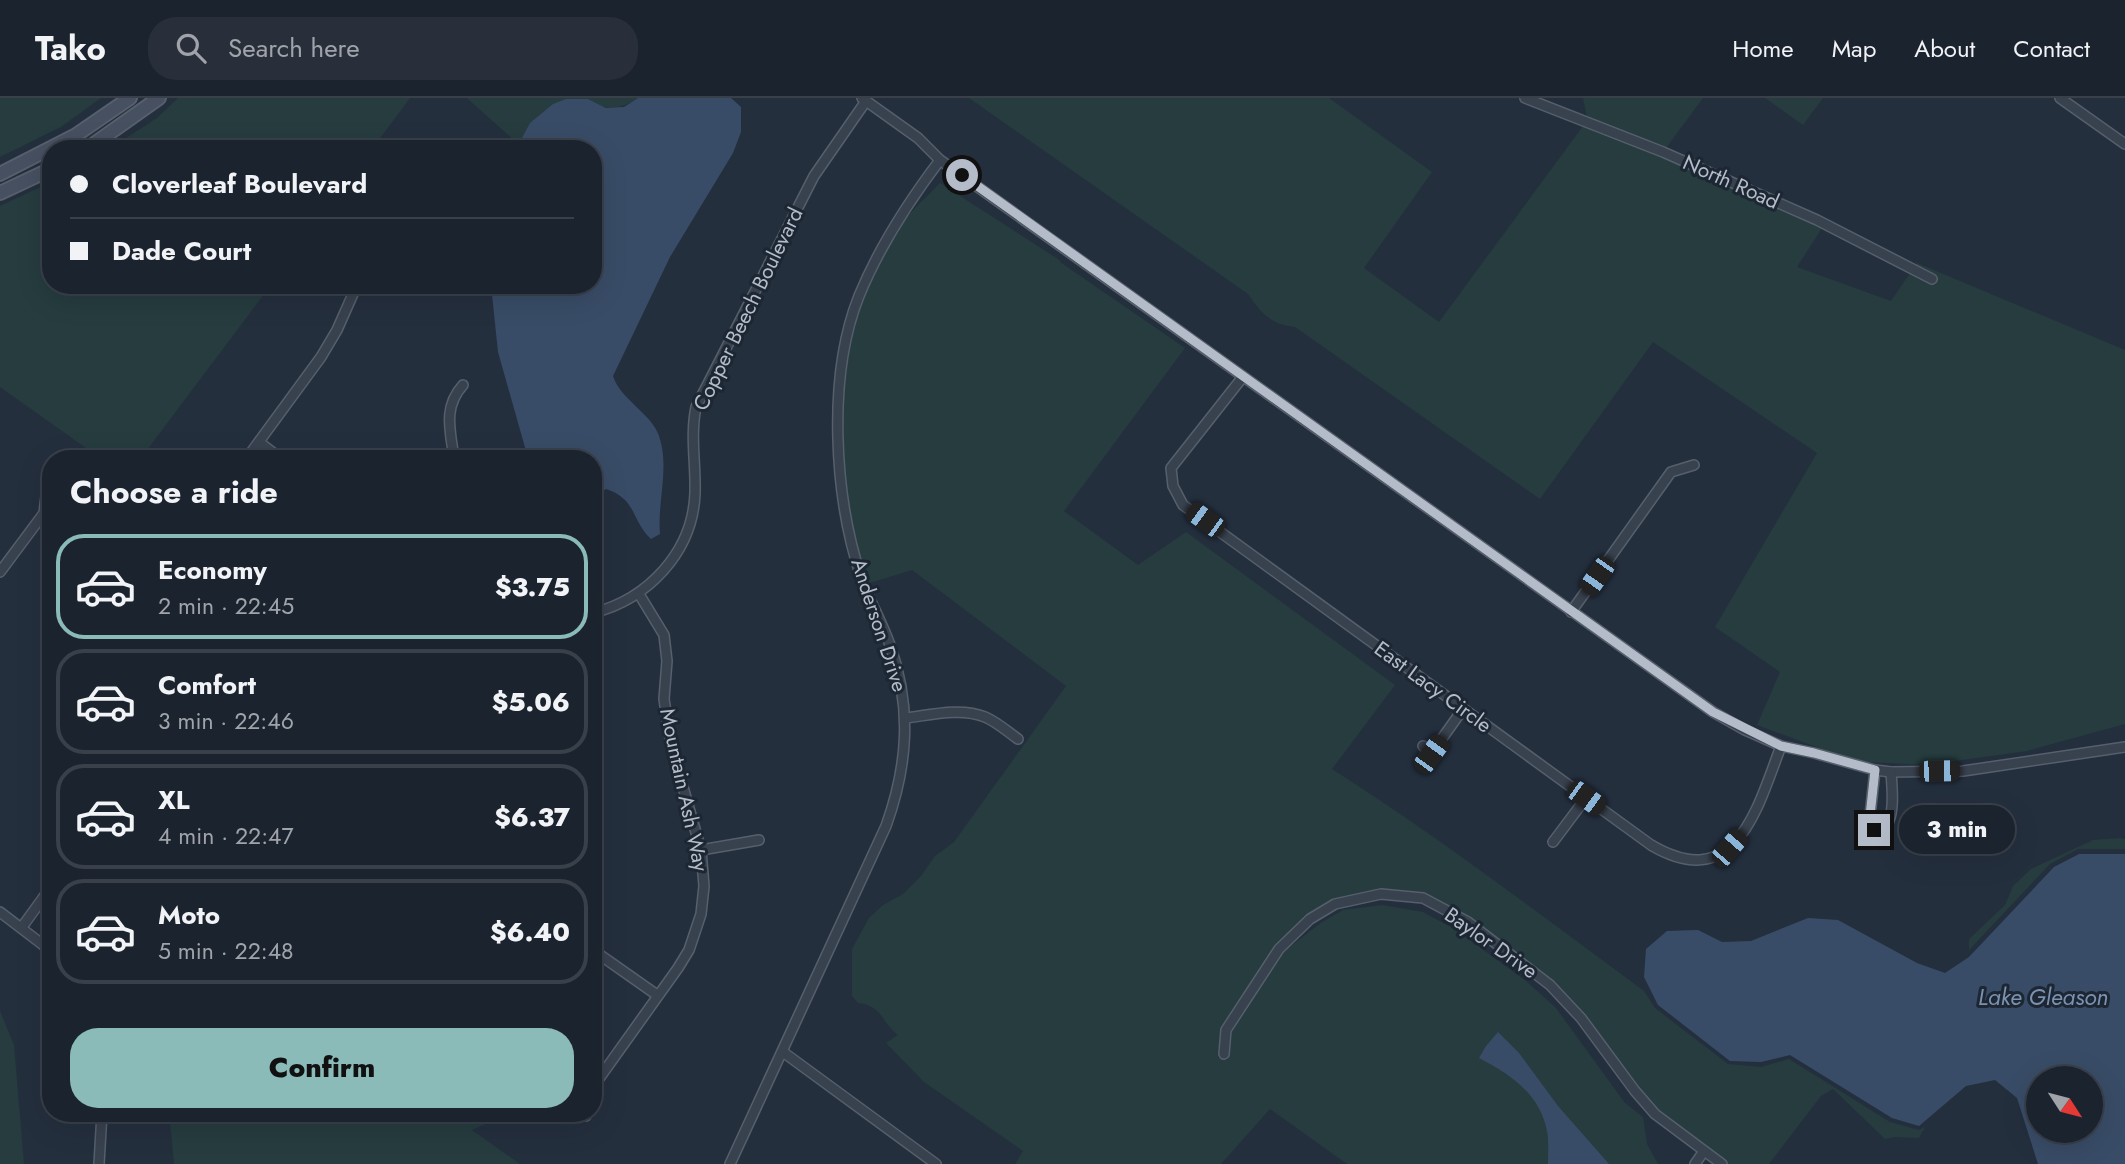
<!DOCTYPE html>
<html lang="en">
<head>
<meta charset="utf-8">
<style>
	body { margin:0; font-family:Jost,sans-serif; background:#282f3a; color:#f1f3f6; height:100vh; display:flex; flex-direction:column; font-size:26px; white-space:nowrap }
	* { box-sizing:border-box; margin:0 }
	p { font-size:23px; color:#a0a4aa }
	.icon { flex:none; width:38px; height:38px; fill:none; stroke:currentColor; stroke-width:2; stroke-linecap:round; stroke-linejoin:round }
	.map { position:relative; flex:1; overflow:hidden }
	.side { position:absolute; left:42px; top:352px; width:560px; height:672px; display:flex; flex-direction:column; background:#1b232e; border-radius:28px; box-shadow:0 7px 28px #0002,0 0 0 2px #39404a }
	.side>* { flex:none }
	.top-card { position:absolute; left:42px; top:42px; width:560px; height:154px; border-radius:28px; box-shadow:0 7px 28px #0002,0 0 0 2px #39404a; display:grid; align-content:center; height:154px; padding:0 28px; background:#1b232e }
	.needle { width:46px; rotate:126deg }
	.tools { position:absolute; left:2026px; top:968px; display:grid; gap:14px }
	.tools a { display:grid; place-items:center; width:77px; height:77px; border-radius:50%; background:#1b232e; box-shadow:0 7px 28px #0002,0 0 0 2px #39404a; font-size:35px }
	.end { position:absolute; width:32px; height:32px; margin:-16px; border:9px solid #b4bcc9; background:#111; box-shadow:0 0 0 4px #111 }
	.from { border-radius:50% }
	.bubble { position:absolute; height:49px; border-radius:24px; background:#1b232e; box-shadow:0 7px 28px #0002,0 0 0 2px #39404a; font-size:23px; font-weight:800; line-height:49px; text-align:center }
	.car { position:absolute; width:21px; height:42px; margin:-21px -10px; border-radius:9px; box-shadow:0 0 5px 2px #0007; background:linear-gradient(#222 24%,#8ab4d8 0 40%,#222 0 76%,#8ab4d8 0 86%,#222 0) }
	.top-card b { display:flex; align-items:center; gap:24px; height:66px; font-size:26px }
	.top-card b+b { border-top:2px solid #39404a }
	.top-card i { width:18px; height:18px; background:#f1f3f6 }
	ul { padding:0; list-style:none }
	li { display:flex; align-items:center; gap:21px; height:105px; margin:0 14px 10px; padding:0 14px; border:4px solid #39404a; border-radius:28px }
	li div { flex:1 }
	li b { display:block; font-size:26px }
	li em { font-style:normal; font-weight:800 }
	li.active { border-color:#8bbbb9 }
	li>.icon { width:63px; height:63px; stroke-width:1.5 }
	h2 { padding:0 28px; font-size:32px; line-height:84px }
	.cta { display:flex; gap:14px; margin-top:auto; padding:14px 28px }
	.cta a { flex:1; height:80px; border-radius:28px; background:#8bbbb9; color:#111; font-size:28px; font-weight:800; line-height:80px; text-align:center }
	header { display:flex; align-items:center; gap:42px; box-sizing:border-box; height:98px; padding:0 35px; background:#1b232e; border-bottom:2px solid #39404a }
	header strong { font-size:33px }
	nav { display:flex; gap:38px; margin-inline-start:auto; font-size:24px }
	.search { width:490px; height:63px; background:#282f3a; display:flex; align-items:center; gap:18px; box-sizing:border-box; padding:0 24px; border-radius:28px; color:#a0a4aa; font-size:26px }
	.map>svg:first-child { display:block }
</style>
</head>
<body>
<header>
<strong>Tako</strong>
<div class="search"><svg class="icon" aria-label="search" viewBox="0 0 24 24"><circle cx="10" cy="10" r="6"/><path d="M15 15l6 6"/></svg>Search here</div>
<nav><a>Home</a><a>Map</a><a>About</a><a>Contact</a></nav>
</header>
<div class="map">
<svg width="2125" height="1066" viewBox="0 0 2125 1066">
	<rect width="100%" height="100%" fill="#242f3e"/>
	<g fill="#263c3f">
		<polygon points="0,0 101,0 61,29 0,59"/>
		<polygon points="178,0 410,0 372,51 109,51 157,20"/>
		<path d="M 467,0 L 638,0 C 627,7 615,13 602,8 C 597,6 592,2 587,1 C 554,0 532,21 519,47 Z"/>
		<path d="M 969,0 L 1329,0 L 1432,74 L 1364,170 L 1439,224 L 1583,28 L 1661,59 L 1822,130 L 1797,169 L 1891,203 L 1910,175 L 1935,187 L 1938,179 L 1916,167 L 1917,165 L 2125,252 L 2125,626 L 2027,653 L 1926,667 L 1867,664 L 1830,654 L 1757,627 L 1780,574 L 1715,529 L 1817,355 L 1653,244 L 1540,401 L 1295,229 C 1270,226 1261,215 1248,196 Z"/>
		<polygon points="1583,0 1703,0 1666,50 1587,19"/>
		<polygon points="1765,0 1823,0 1803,27"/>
		<polygon points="51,84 51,187 271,187 141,360 100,360 0,289 0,108"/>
		<path d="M 940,85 L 1061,163 L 1060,164 L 1185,250 L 1064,413 L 1138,467 L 1186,434 L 1395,587 L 1332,671 C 1439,739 1541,817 1644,893 L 1655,910 L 1728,966 L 1761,969 L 1789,961 L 1890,1024 L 1919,1032 L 1925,1029 L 1919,1040 L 1894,1039 L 1885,1041 L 1833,991 L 1821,998 L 1769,1066 L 1719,1066 L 1703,1055 L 1633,999 L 1563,904 L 1532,875 L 1461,824 L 1426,805 L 1382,797 L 1315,816 L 1275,848 L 1221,929 L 1218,960 L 1228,962 L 1231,934 L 1283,854 L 1322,824 L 1343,812 L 1382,807 L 1423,814 L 1456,832 L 1526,883 L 1556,910 L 1625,1005 L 1643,1019 L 1647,1046 L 1658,1066 L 1347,1066 L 1270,1011 L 1221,1066 L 1015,1066 L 1023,1053 L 924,984 L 886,945 L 898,937 C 881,924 883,908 858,905 L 852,898 L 852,851 L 869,820 L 883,807 L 903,796 L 921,778 L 935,758 L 954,744 L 1066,588 L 912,472 L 870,485 C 836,408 834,279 864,201 C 873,177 889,146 903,125 C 913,110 928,98 940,85 Z"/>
		<polygon points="2120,740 2125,741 2125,751 2078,751 2050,766 1969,852 1969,841 2005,807 2013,788 2031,771 2093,742"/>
		<polygon points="0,913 14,947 24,1066 0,1066"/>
		<polygon points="169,1015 478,1015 487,1025 472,1032 520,1066 174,1066"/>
	</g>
	<g fill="#394c67" fill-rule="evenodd">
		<path d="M 638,0 L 731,0 L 741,9 L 741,34 L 733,55 L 670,159 L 613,278 C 620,301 652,316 659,338 C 670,370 657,404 660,436 L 651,441 C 630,421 638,402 606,391 L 593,400 L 593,360 L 528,360 L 498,254 L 491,187 L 593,187 L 593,51 L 516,51 L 530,25 L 553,6 L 566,1 L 588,1 L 606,10 L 624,9 Z"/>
		<path d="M 2079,756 L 2125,756 L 2125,1066 L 2038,1066 L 2017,1000 L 1995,982 L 1966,988 L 1919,1028 L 1892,1020 L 1790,957 L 1761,964 L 1730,963 L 1658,907 L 1644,879 L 1646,851 L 1667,833 L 1698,832 L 1722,844 L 1751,843 L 1808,820 L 1838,822 L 1917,865 L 1945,875 L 1969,859 L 2054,769 ZM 2091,980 L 2091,1032 L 2039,1032 L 2039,980 Z"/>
		<path d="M 1498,934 L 1519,955 L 1558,1008 L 1609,1066 L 1548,1066 C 1548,1055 1549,1044 1547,1033 C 1540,996 1510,976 1479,960 L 1486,948 Z"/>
	</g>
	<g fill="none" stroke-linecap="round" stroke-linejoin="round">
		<defs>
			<g id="minor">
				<polyline points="862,0 918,40 940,62 1713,614 1745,632 1781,648 1814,655 1875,672 1891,674 1963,673 2125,649"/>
				<polyline points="1525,0 1663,54 1817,122 1932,181"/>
				<polyline points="2060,0 2125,46"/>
				<path d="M 1242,280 L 1171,370 L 1173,388 L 1183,407 L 1651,747 C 1736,797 1757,711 1781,648"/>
				<polyline points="259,344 280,360"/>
				<polyline points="247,360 321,259 337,232 357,187"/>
				<path d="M 454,360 C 450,332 443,309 463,287"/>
				<polyline points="0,474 44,415 47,390"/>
				<polyline points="1571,514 1671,374 1694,367"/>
				<path d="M 593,515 C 648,501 693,454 695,395 C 696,366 690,338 696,309 L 814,78 L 866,3"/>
				<path d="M 906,620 C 930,617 961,609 985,619 C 997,624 1008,634 1018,641"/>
				<polyline points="1423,648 1431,656 1463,611"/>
				<path d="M 1875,672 L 1869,727 L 1879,735 C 1897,725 1892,691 1891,674"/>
				<polyline points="1553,744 1586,700"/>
				<polyline points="701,752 759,742"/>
				<polyline points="0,814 51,853"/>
				<polyline points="22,829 51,789"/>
				<polyline points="593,852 657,897"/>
				<polyline points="783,954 936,1066"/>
				<polyline points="1224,956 1226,932 1279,851 1310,821 1335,806 1381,796 1423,800 1468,824 1550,887 1581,920 1635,993 1655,1016 1722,1066"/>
				<polyline points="593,989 678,870 689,852 701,816 704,788 701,752 671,647 664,601 667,563 664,537 639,496"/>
				<polyline points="586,1018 587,1015"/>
				<polyline points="99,1066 102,1015"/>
				<path d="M 730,1066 L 886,728 C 908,667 912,609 890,547 C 882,524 869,502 861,479 C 834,398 827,278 859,198 C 879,149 909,103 940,62"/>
				<polyline points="1695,1066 1704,1053"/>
			</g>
			<g id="secondary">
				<polyline points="87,51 159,0"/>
				<polyline points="0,76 76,37 130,0"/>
				<polyline points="0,95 51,71"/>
			</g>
		</defs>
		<use href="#minor" stroke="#565f6c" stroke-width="12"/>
		<use href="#secondary" stroke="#565f6c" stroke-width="16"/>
		<use href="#minor" stroke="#38414e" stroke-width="9"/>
		<use href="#secondary" stroke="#465061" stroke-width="12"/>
	</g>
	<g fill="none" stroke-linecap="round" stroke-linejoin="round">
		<polyline stroke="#b4bcc9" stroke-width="9" points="962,77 1713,614 1781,648 1814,655 1875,672 1869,727 1874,732"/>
	</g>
	<g text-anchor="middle" stroke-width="6" stroke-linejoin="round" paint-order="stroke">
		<g font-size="21" fill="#b4bcc9" stroke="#1d2633">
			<text transform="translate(1731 84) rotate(24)" y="7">North Road</text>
			<text transform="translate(748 211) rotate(-64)" y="7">Copper Beech Boulevard</text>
			<text transform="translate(879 527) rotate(72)" y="7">Anderson Drive</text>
			<text transform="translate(1433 589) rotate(36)" y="7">East Lacy Circle</text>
			<text transform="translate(684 692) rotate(78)" y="7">Mountain Ash Way</text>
			<text transform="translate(1491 845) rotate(35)" y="7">Baylor Drive</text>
		</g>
		<g font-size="23" font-style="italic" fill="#7c92b1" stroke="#1d2633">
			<text x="2043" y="907">Lake Gleason</text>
		</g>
	</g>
</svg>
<div class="tools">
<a><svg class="needle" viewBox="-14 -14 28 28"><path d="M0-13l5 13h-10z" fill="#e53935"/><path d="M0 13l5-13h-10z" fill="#a0a4aa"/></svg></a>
</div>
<i class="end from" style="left:962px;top:77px"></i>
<i class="end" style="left:1874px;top:732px"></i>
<div class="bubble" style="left:1899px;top:707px;width:116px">3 min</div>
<i class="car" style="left:1205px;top:422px;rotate:306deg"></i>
<i class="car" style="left:1597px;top:478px;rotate:215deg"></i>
<i class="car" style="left:1431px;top:656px;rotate:36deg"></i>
<i class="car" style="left:1939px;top:673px;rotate:89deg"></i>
<i class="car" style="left:1586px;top:700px;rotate:126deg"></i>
<i class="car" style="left:1729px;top:750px;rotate:41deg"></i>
<div class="top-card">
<b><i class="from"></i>Cloverleaf Boulevard</b>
<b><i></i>Dade Court</b>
</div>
<section class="side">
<h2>Choose a ride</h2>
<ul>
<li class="active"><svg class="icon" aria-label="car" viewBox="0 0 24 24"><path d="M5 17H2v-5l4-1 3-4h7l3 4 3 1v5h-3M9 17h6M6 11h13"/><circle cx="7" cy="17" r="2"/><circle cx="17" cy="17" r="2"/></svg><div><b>Economy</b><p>2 min · 22:45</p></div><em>$3.75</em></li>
<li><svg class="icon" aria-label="car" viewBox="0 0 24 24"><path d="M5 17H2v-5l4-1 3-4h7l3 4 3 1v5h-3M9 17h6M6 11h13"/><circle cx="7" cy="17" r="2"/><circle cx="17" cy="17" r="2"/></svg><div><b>Comfort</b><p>3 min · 22:46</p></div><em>$5.06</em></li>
<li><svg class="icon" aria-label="car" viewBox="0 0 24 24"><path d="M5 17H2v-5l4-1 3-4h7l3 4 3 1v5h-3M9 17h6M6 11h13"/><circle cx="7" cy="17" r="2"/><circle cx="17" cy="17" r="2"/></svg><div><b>XL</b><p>4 min · 22:47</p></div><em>$6.37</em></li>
<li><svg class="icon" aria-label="car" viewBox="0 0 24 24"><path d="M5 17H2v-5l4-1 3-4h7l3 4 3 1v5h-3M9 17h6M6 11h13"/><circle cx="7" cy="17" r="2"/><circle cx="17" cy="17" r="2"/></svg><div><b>Moto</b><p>5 min · 22:48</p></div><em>$6.40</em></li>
</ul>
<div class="cta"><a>Confirm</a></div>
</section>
</div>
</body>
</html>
